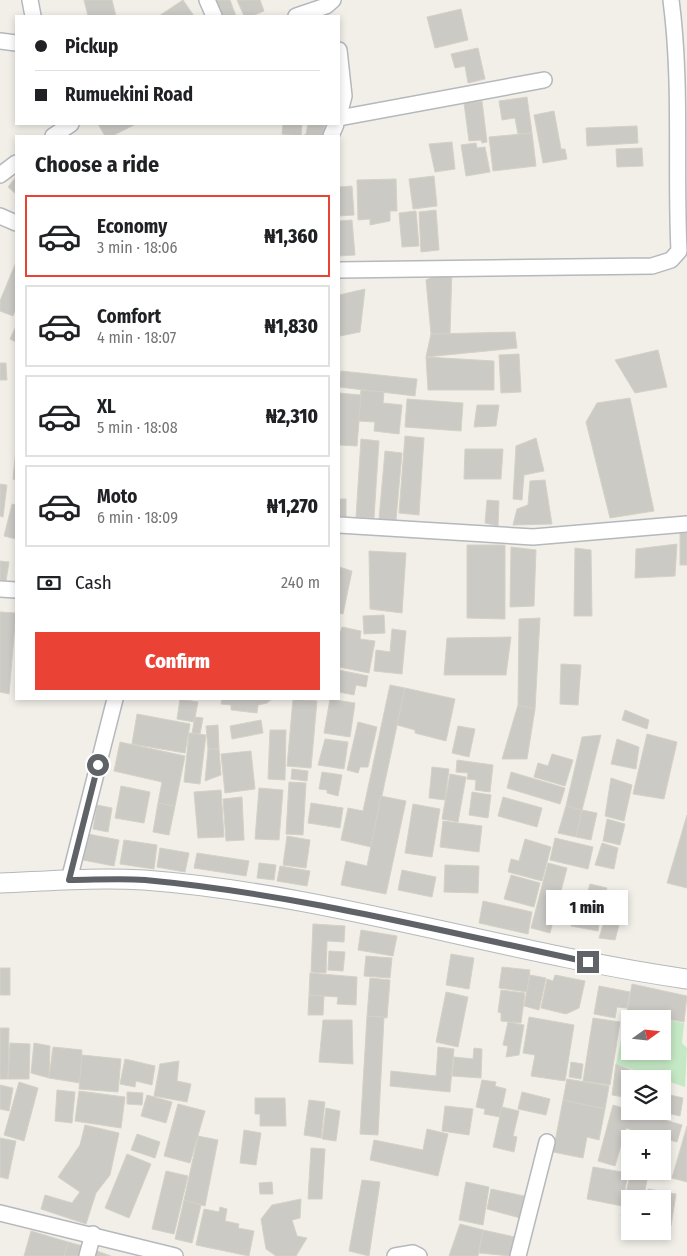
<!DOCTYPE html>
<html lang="en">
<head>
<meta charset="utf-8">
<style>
	body { margin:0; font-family:"Fira Sans Condensed",sans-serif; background:#f6f6f6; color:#202124; height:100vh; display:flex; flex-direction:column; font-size:19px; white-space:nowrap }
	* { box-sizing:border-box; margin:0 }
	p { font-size:16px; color:#757577 }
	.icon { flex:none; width:28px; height:28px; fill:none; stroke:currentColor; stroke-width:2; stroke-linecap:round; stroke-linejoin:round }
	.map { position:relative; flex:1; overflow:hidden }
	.details { position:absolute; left:15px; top:135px; width:325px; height:565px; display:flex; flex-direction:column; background:#fff; border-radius:0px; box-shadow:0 2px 8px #0003 }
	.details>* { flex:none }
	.hud { position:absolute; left:15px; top:15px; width:325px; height:110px; border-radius:0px; box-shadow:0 2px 8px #0003; display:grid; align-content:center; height:110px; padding:0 20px; background:#fff }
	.needle { width:32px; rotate:75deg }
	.buttons { position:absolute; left:621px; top:1010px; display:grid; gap:10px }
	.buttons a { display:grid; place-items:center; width:50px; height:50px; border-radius:0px; background:#fff; box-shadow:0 2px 8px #0003; font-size:25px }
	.end { position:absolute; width:22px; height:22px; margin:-11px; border:6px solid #5f6368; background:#fff; box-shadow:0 0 0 2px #fff }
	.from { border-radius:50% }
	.bubble { position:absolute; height:35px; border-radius:0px; background:#fff; box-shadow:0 2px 8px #0003; font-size:16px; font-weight:800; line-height:35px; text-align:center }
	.hud b { display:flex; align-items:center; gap:18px; height:48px; font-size:19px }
	.hud b+b { border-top:1px solid #e0e0e0 }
	.hud i { width:12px; height:12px; background:#202124 }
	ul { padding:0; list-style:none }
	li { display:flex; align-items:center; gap:15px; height:82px; margin:0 10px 8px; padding:0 10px; border:2px solid #e0e0e0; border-radius:0px }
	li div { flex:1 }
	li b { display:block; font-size:19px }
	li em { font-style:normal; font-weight:800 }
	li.selected { border-color:#ea4335 }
	li>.icon { width:45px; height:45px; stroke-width:1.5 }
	h2 { padding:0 20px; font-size:22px; line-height:60px }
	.pay { display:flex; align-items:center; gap:12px; height:55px; padding:0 20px; font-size:19px }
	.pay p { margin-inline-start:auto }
	.cta { display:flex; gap:10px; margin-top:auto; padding:10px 20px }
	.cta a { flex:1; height:58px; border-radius:0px; background:#ea4335; color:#fff; font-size:20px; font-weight:800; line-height:58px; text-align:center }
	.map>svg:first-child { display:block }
</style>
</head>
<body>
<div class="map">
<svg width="687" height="1256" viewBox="0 0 687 1256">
	<rect width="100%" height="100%" fill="#f1efe8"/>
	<path fill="#c5e8c5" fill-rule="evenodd" d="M 627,1012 L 684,1023 L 682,1043 L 687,1048 L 685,1087 L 616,1064 ZM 630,1019 L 662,1019 L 662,1051 L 630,1051 Z"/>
	<g fill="#cccac5" stroke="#d6d1c6">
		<polygon points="84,0 112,0 116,16 88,16"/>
		<polygon points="183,0 194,16 159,16"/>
		<polygon points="214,0 230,0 236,16 220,16"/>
		<polygon points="237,0 260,0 264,11 252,16 244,16"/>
		<polygon points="461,9 468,40 435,48 427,17"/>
		<polygon points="478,48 485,79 468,83 465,66 455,68 451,54"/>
		<polygon points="527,97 532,133 518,134 515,118 502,120 499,101"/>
		<polygon points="482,101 487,142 482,143 481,140 469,141 464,103"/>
		<polygon points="554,111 561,149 565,149 567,159 543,163 534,115"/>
		<polygon points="98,124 136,124 112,136 105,136"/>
		<polygon points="283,124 302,124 301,136 282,134"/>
		<polygon points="308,124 325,124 322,136 303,136 306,134"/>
		<polygon points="637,126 638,143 587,146 586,128"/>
		<polygon points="532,133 536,166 493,171 489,137"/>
		<polygon points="452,142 455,169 435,172 429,144"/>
		<polygon points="476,143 477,148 485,147 490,172 466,176 461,145"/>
		<polygon points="642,148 643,166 617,167 616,149"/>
		<polygon points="434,176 437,206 413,209 409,179"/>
		<polygon points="16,177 16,194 8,187"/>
		<polygon points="396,179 397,211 390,211 390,221 370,225 370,219 358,220 357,180"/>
		<polygon points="352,186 354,215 339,216 339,187"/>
		<polygon points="436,210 439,250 421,252 419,212"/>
		<polygon points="416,211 419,246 402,247 399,213"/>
		<polygon points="352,220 355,255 339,256 339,221"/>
		<polygon points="16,262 16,308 13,316 0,311 0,301"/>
		<polygon points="452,268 450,334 431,334 426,280"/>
		<polygon points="365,289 360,332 340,336 339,295"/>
		<polygon points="16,326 16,342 10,339"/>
		<polygon points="515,332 517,348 426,357 431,334"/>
		<polygon points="658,350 667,387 635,393 615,360"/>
		<polygon points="519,354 521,392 501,393 499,355"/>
		<polygon points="426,357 494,361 494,390 428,390"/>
		<polygon points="0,363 6,363 7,380 0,380"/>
		<polygon points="341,371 417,379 415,396 339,387"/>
		<polygon points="361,390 384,392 383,403 402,405 399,434 374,431 375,422 358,421"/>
		<polygon points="339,393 361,395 357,446 339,445"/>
		<polygon points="630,398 654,511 610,518 586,422 597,403"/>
		<polygon points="407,399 463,403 461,431 405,427"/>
		<polygon points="477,405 499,405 496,426 474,427"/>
		<polygon points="405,436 424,438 419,515 399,513"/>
		<polygon points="536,438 544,471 524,475 522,500 513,499 516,446"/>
		<polygon points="361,439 379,441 374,518 356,517"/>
		<polygon points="16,448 16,480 13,479"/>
		<polygon points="465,449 503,449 501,479 464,479"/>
		<polygon points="385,451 402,453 396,520 379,519"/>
		<polygon points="545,480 552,524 513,525 517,509 528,505 530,481"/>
		<polygon points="0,484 7,485 3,517 0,516"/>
		<rect x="339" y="499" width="7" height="18"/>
		<polygon points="487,500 499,501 498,526 485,523"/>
		<polygon points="12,504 16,505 16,539 4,536"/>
		<rect x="680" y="533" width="7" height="32"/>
		<polygon points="677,544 675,576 635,578 636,549"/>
		<polygon points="467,545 505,545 505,619 467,618"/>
		<polygon points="511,547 536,550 534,606 510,607"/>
		<polygon points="575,548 591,550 592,616 574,616"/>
		<polygon points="369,551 406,553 402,613 370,609"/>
		<polygon points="0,561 9,562 6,581 0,580"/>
		<polygon points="339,567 352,571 343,614 339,613"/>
		<polygon points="0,612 16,613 9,694 0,692"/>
		<polygon points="384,615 385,633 364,634 363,616"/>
		<polygon points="540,618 535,709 518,705 519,619"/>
		<polygon points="342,627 361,631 360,639 375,641 369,673 339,667 339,636"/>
		<polygon points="392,629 406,631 402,674 374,671 376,650 390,652"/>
		<polygon points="511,637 506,675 444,675 447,638"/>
		<polygon points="561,664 581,665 578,705 560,704"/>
		<polygon points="339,670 368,676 366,687 356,685 354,695 339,692"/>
		<polygon points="390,685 405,688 371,847 341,840 348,808 363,811"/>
		<polygon points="405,688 455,699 446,741 415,733 415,730 397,725"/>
		<polygon points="180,699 198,702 194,722 177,719"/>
		<polygon points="222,699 272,699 267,703 258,705 257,713 231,710 231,705 221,704"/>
		<polygon points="293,699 317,701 311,768 287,766"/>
		<polygon points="330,699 355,703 350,737 324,733"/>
		<polygon points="518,705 535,709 527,759 502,759"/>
		<polygon points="625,710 649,720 647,729 622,720"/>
		<polygon points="137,714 190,724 185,753 132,744"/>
		<polygon points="195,717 203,718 200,734 192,733"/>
		<polygon points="261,720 263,733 232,739 230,726"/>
		<polygon points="358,722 377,727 368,767 360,767 358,773 347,770"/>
		<polygon points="218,725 219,749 208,749 206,726"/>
		<polygon points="458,726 475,729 469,757 452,753"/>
		<polygon points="270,730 286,730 285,780 268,779"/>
		<polygon points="189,733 206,735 200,784 184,782"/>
		<polygon points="647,734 677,742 664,799 633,794"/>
		<polygon points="601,735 582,810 566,806 582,737"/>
		<polygon points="325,739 348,742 344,769 318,765"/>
		<polygon points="617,739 639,747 636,769 611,764"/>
		<polygon points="120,742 185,756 175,806 158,803 162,782 114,771"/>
		<polygon points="208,749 219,749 221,775 205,781"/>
		<polygon points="251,751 255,789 225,793 221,754"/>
		<polygon points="552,754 573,760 565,786 534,777 538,763 548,766"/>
		<polygon points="457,760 493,765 490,792 475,790 476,780 467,779 468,773 456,772"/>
		<polygon points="432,767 449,769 445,800 429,798"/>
		<polygon points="292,769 308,771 307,781 291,779"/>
		<polygon points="322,772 342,775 338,796 327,793 327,790 319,789"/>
		<polygon points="511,772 565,788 560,804 507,788"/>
		<polygon points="450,774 466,777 458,822 442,819"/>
		<polygon points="611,778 632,785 624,821 605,816"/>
		<polygon points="289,782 306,783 303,835 286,834"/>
		<polygon points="121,786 150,792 144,823 115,818"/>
		<polygon points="259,788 283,790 279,840 255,839"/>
		<polygon points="221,790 224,837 198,838 194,792"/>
		<polygon points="472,792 491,795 488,818 469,815"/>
		<polygon points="381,796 406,801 386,894 341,885 346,861 367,866"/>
		<polygon points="242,797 244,840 226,841 223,799"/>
		<polygon points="503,797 542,808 537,827 498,816"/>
		<polygon points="158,803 175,806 169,835 153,832"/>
		<polygon points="311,803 343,808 340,828 308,823"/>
		<polygon points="413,804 440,809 432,857 405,853"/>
		<polygon points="97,805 112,808 108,832 93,829"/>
		<polygon points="566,806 582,810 576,837 558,833"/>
		<polygon points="582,810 597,813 591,840 576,837"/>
		<polygon points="687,815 687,888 667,883"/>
		<polygon points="607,819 625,824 620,845 603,841"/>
		<polygon points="443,821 482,826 479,852 440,847"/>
		<polygon points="88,834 119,840 114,866 83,860"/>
		<polygon points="287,836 310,840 306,868 283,865"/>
		<polygon points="555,838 593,847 588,869 550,860"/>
		<polygon points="525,839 551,847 542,881 508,872 511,859 519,861"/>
		<polygon points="124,840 157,845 154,869 120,864"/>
		<polygon points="602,843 618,848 614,869 595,865"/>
		<polygon points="160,848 189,853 185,872 157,867"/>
		<polygon points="197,853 249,861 246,876 194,868"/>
		<polygon points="259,863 276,865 274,880 257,878"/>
		<polygon points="548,863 567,868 550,933 531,928"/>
		<polygon points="445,865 479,866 478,893 444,892"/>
		<polygon points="280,866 310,871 307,886 277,881"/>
		<polygon points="402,870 436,877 432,897 398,890"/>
		<polygon points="511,875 540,883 534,907 504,899"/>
		<polygon points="590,884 607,888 604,898 587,894"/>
		<polygon points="579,893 602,900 598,931 571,926"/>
		<polygon points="483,901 532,912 528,934 479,923"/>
		<polygon points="604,922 619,925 615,940 599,938"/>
		<polygon points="313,924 345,926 344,942 327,941 326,973 311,972"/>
		<polygon points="361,930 397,936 393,956 358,950"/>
		<polygon points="329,951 345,952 343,971 328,970"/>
		<polygon points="451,954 474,958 469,989 446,985"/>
		<polygon points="366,956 392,958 390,978 364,976"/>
		<polygon points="502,967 530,970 527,992 499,988"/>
		<rect x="0" y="968" width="10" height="27"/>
		<polygon points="310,973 357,977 356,1005 337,1004 338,997 309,995"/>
		<polygon points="530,975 546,978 539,1010 524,1006"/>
		<polygon points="555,975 585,981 579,1008 566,1014 541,1008 547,979 553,981"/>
		<polygon points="370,978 390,980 387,1018 367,1016"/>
		<polygon points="632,984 687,996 684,1022 627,1012"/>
		<polygon points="599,986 630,992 627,1008 617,1007 615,1018 594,1014"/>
		<polygon points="501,990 525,993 521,1023 501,1021 501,1013 498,1012"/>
		<polygon points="446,992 468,997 458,1047 436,1042"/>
		<polygon points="309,995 324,996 323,1015 308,1015"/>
		<polygon points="367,1016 384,1017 378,1135 360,1134"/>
		<polygon points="529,1017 574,1025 565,1081 531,1076 535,1055 523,1053"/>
		<polygon points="593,1018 620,1022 610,1085 583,1081"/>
		<polygon points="323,1020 352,1020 353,1064 319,1062"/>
		<polygon points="508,1022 524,1025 519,1055 506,1057 508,1046 503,1045"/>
		<polygon points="0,1028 9,1028 8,1079 0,1079"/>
		<polygon points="10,1043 30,1044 29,1079 8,1079"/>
		<polygon points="34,1043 50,1046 49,1078 31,1073"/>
		<polygon points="53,1047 82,1050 80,1083 49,1078"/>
		<polygon points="438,1047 454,1049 450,1092 390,1086 391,1071 436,1076"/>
		<polygon points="474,1048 482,1049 481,1078 452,1076 454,1057 473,1059"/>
		<polygon points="82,1055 121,1059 118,1092 79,1089"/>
		<polygon points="125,1059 155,1066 152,1085 136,1081 135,1087 120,1084"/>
		<polygon points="179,1061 177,1081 191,1084 187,1102 154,1096 160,1064"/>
		<polygon points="571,1062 583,1064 581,1079 569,1077"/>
		<polygon points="616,1064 647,1077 647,1079 630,1079 630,1098 612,1095"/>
		<polygon points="567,1079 609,1086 605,1109 563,1100"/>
		<polygon points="482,1080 496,1082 495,1086 506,1089 500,1117 484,1114 485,1109 476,1107"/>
		<polygon points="19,1082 38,1088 24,1141 4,1135"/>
		<polygon points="0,1085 13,1088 9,1111 0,1109"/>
		<polygon points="57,1090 75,1092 72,1123 55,1121"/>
		<polygon points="79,1091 125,1097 121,1128 75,1121"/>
		<polygon points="127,1092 143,1093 142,1105 127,1104"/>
		<polygon points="522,1092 550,1099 546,1115 518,1109"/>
		<polygon points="662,1093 683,1098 680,1116 658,1111 662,1111"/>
		<polygon points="147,1095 172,1102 166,1123 141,1116"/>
		<polygon points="255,1098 285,1098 286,1126 260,1126 260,1114 255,1114"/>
		<polygon points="309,1100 325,1102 321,1138 304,1135"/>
		<polygon points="563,1100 605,1109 599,1140 587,1137 583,1158 553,1152"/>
		<polygon points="178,1104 205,1111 190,1163 164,1156"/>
		<polygon points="613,1105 682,1125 677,1142 626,1128 615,1166 598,1161"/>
		<polygon points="445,1106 473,1109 469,1135 442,1131"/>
		<polygon points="502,1107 519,1111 513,1136 517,1137 514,1152 493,1147"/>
		<polygon points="326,1108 340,1111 336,1141 322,1139"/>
		<polygon points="85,1125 119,1133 110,1175 96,1193 86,1224 41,1209 45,1195 72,1203 80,1192 58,1177 80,1145"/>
		<polygon points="687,1126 687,1182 672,1178"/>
		<polygon points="427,1129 448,1134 438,1176 370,1160 374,1140 423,1150"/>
		<polygon points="244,1130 261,1133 256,1165 240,1163"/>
		<polygon points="137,1134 160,1142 155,1158 131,1150"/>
		<polygon points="198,1136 218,1140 205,1206 184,1200"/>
		<polygon points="0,1138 16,1141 8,1179 0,1177"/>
		<polygon points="311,1148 325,1149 322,1199 308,1199"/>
		<polygon points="127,1154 151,1164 129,1218 105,1208"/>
		<polygon points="593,1167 628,1173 622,1206 587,1199"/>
		<polygon points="166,1171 188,1176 174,1234 152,1229"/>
		<polygon points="631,1171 649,1171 643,1199 630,1199 630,1218 621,1216"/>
		<polygon points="362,1180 380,1182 369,1256 349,1251"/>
		<polygon points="272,1182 273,1194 260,1194 259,1183"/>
		<polygon points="466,1182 489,1187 483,1225 459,1220"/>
		<polygon points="491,1189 524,1196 520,1218 487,1209"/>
		<polygon points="648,1189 676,1194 671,1226 662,1225 662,1199 647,1199"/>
		<polygon points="301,1199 300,1218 292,1220 297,1236 307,1238 296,1256 276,1256 266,1249 261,1219 272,1205"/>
		<polygon points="184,1200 201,1205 192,1243 175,1239"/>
		<polygon points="220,1207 227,1209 225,1221 239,1224 238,1228 254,1231 249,1256 196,1245 204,1209 219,1212"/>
		<polygon points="460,1224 483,1230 478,1256 449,1256"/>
		<polygon points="483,1230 515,1237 511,1256 479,1253"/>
		<polygon points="31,1231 68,1242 64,1256 24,1256"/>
		<polygon points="68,1242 83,1246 80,1256 64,1256"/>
		<polygon points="97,1251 111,1256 95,1256"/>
	</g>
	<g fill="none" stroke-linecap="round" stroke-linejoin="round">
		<defs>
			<g id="minor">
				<polyline points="30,0 33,16"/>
				<polyline points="207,0 214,16"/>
				<polyline points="296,16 326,6 333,0"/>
				<polyline points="0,41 16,43"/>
				<polyline points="339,50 344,96 339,115"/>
				<polyline points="339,118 544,80"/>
				<polyline points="53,136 71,124"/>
				<polyline points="331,136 336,124"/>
				<polyline points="0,175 16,163"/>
				<polyline points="0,216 16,223"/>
				<path d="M 339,270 L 652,266 L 671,260 L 679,251 C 675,167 682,83 671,0"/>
				<polyline points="339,525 533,537 687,524"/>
				<polyline points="0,589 16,590"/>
				<polyline points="69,880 115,699"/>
				<polyline points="0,1213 175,1256"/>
				<polyline points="87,1256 93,1234"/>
				<polyline points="395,1256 413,1253 419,1256"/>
				<polyline points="518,1256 547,1142"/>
			</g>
			<path id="tertiary" d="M 0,883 C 48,881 96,877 144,880 C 328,894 505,953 687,979"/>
		</defs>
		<use href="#minor" stroke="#b5b8bc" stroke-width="18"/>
		<use href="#tertiary" stroke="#b5b8bc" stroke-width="21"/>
		<use href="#minor" stroke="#fff" stroke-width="15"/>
		<use href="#tertiary" stroke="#fff" stroke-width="19"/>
	</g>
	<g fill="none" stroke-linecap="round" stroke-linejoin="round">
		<path stroke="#5f6368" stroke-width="6" d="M 98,765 L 69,880 C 94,880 120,878 145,880 C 295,894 441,931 588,962"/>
	</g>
</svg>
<div class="buttons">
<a><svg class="needle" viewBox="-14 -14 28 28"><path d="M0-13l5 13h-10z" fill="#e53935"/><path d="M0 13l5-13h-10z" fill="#757577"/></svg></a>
<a><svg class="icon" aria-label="layers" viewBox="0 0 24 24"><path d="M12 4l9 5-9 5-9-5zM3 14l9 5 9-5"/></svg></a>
<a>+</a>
<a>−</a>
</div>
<i class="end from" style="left:98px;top:765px"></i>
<i class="end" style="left:588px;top:962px"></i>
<div class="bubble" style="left:546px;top:890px;width:82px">1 min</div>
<div class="hud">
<b><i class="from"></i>Pickup</b>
<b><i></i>Rumuekini Road</b>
</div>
<section class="details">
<h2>Choose a ride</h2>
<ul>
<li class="selected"><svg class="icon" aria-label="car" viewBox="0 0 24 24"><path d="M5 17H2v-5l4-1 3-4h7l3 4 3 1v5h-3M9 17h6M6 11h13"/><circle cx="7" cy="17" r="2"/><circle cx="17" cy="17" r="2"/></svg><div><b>Economy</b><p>3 min · 18:06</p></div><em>₦1,360</em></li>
<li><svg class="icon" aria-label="car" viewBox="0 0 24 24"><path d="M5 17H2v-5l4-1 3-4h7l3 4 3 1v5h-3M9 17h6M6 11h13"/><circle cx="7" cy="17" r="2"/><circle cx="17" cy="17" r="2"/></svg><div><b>Comfort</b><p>4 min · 18:07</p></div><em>₦1,830</em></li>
<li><svg class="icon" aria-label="car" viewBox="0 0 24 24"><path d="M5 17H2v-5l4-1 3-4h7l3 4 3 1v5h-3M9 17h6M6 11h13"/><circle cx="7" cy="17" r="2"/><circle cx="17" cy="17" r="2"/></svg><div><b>XL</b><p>5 min · 18:08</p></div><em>₦2,310</em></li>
<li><svg class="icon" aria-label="car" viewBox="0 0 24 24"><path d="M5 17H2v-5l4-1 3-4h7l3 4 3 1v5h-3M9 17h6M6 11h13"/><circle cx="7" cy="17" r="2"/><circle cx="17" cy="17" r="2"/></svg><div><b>Moto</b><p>6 min · 18:09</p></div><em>₦1,270</em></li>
</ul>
<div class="pay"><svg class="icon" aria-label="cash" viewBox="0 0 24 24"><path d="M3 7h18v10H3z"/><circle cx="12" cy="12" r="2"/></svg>Cash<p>240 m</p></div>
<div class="cta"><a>Confirm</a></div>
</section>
</div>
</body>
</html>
